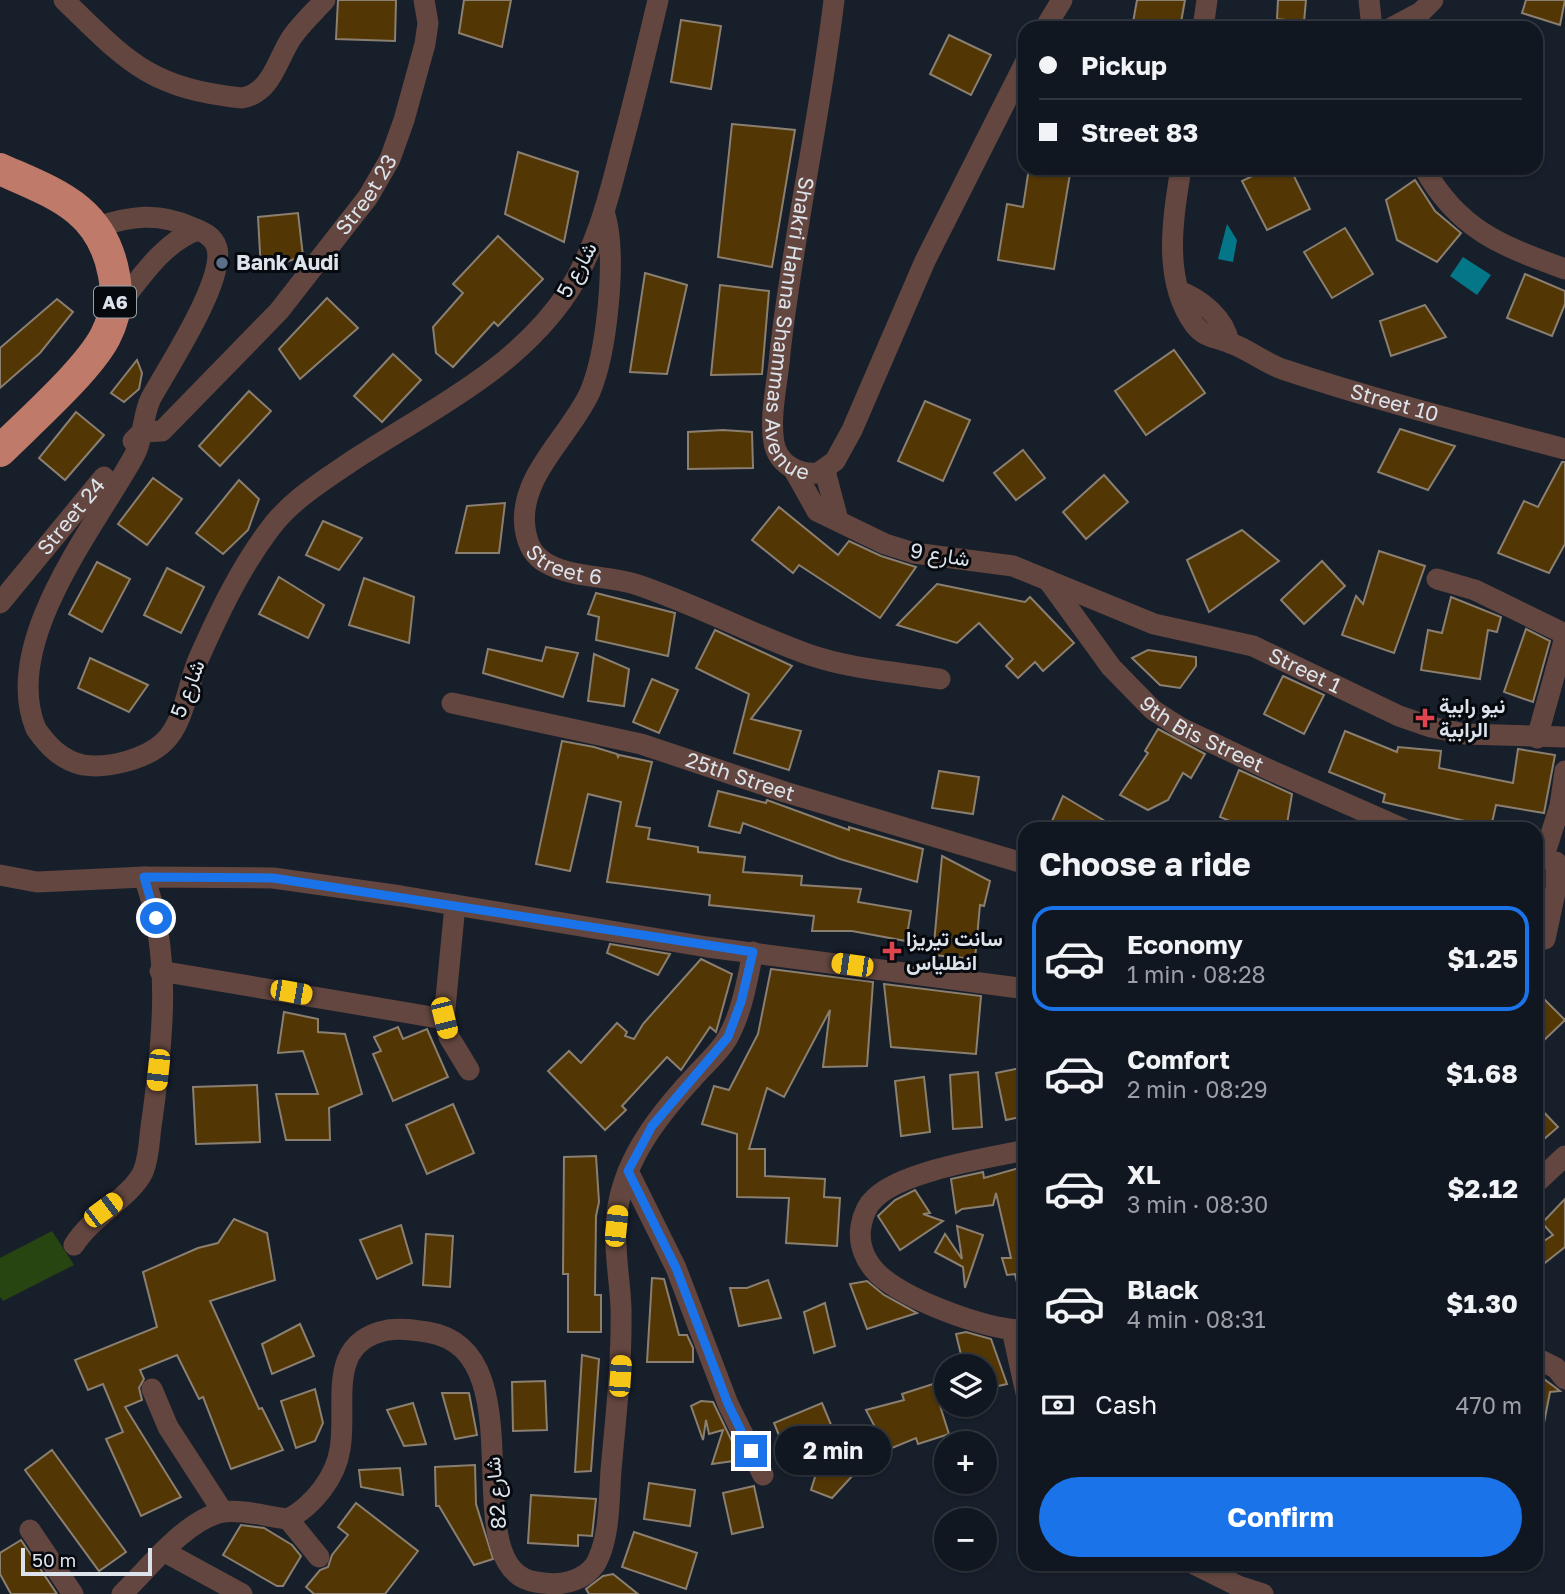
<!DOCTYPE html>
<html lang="en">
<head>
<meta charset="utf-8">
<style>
	body { margin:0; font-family:"Golos Text",Vazirmatn,sans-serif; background:#1e242d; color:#f1f3f6; height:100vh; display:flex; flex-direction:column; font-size:26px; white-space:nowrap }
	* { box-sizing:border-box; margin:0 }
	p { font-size:23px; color:#9c9fa5 }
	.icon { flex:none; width:38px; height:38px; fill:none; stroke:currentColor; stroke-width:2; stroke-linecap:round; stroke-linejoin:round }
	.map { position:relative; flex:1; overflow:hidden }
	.details { position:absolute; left:1018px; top:822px; width:525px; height:749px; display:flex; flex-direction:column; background:#111720; border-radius:21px; box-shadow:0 2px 5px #0004,0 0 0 2px #30363e }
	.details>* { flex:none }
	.top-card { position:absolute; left:1018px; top:21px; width:525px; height:154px; border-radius:21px; box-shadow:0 2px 5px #0004,0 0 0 2px #30363e; display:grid; align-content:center; height:154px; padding:0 21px; background:#111720 }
	.fabs { position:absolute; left:934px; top:1354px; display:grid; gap:14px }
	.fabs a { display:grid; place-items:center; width:63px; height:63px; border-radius:50%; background:#111720; box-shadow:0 2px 5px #0004,0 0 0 2px #30363e; font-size:35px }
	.scale { position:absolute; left:21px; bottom:18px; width:131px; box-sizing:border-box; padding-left:7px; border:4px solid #dde3eb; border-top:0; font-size:19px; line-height:24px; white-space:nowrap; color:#dde3eb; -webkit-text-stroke:5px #06090e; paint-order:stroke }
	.end { position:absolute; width:32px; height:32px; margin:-16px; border:9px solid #1a73e8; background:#fff; box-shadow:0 0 0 4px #fff }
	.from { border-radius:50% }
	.bubble { position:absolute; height:49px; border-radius:24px; background:#111720; box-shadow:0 2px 5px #0004,0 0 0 2px #30363e; font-size:23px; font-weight:700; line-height:49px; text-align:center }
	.car { position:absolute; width:21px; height:42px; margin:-21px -10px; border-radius:9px; box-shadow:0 0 5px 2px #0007; background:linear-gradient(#f5c518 24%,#345 0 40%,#f5c518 0 76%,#345 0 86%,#f5c518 0) }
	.top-card b { display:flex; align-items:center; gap:24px; height:66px; font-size:26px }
	.top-card b+b { border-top:2px solid #30363e }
	.top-card i { width:18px; height:18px; background:#f1f3f6 }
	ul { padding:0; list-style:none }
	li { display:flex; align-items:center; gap:21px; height:105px; margin:0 14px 10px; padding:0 7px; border:4px solid transparent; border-radius:21px }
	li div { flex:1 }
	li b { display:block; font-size:26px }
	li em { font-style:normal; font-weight:700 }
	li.active { border-color:#1a73e8 }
	li>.icon { width:63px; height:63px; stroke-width:1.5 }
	h2 { padding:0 21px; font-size:32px; line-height:84px }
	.pay { display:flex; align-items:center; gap:18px; height:77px; padding:0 21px; font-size:26px }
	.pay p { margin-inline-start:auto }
	.button { display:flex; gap:14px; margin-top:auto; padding:14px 21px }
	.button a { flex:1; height:80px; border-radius:42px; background:#1a73e8; color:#fff; font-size:28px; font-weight:700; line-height:80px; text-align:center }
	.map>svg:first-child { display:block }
</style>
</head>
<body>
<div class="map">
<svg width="1565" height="1594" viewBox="0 0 1565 1594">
	<rect width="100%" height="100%" fill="#171f2b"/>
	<polygon fill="#264511" points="52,1231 74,1265 3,1301 0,1297 0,1258"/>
	<g fill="#037788">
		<polygon points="1227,224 1237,240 1233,262 1218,259"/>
		<polygon points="1463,257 1491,275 1477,295 1450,276"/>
	</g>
	<g fill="#523604" stroke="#8a7f70" stroke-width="2">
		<polygon points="338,0 396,0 395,41 336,39"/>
		<polygon points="464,0 511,0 502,47 459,33"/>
		<polygon points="1137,0 1185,0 1180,28 1132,28"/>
		<polygon points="1278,0 1306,0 1304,22 1277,19"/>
		<polygon points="1526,0 1565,0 1560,25 1522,13"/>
		<polygon points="681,20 721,26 711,89 671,82"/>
		<polygon points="949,35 991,55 971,95 930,74"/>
		<polygon points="732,124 795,130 772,267 718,257"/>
		<polygon points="518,152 578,172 564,242 505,214"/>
		<polygon points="1029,168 1071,168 1054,269 998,260 1007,204 1023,207"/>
		<polygon points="1269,168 1290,168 1310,209 1267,230 1242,181"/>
		<polygon points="1415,180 1435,211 1461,233 1437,262 1397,240 1386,200"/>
		<polygon points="298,213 303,256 261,271 258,217"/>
		<polygon points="1345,228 1373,274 1332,298 1304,252"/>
		<polygon points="498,236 543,279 498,326 494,322 453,367 436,353 433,327 463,293 453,284"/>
		<polygon points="645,273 687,285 667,374 630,372"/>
		<polygon points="1525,274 1565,291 1565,304 1552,336 1507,318"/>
		<polygon points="720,285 769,291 762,374 711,375"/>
		<polygon points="327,298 358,328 300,379 279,349"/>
		<polygon points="57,299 73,312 40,353 0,388 0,348"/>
		<polygon points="1425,305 1446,337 1391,356 1380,321"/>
		<polygon points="1174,350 1205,393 1146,435 1115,391"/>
		<polygon points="393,354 421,380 382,422 354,396"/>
		<polygon points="137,360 142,373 139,389 124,402 111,393"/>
		<polygon points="249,391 271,411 220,466 199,446"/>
		<polygon points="925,401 970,420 943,481 898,461"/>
		<polygon points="76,412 104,435 65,480 39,458"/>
		<polygon points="1400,429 1455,446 1428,490 1378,472"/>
		<polygon points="723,430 752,432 753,468 688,469 688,432"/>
		<polygon points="1023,450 1045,478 1016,500 994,473"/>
		<polygon points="1562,462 1565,462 1565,544 1549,573 1498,553 1524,501 1538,507"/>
		<polygon points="1104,475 1128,502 1086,539 1063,512"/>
		<polygon points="153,478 182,499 147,545 118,524"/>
		<polygon points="239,480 259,499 248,530 223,554 196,533"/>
		<polygon points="505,503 499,553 456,553 467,506"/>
		<polygon points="779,507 838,555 849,541 881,556 916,567 880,618 799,565 793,573 752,540"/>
		<polygon points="323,521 362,538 339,570 306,555"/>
		<polygon points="1242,530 1279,561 1209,612 1187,560"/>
		<polygon points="1379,551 1425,566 1394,653 1342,635 1356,596 1363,604"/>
		<polygon points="1322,561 1345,586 1304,624 1281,600"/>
		<polygon points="97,562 130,579 102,632 69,614"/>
		<polygon points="167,568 204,587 181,633 144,615"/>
		<polygon points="279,577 324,605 308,638 259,614"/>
		<polygon points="364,578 414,597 409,643 349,625"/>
		<polygon points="937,584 1025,602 1030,597 1074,643 1043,671 1035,662 1018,678 1006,666 1013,659 979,623 957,643 897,625"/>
		<polygon points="596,593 675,613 668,656 596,640 599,617 588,614"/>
		<polygon points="1451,597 1501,617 1497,632 1488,630 1480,679 1421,670 1428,630 1442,633"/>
		<polygon points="1526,629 1550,641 1533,702 1504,692"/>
		<polygon points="715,630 792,666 751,719 801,731 789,770 734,753 749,694 696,668"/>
		<polygon points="546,647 578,653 563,697 483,673 488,649 542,661"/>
		<polygon points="1148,650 1196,657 1196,666 1180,688 1160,685 1132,658"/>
		<polygon points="594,654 629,669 624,706 588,701"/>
		<polygon points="90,658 148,685 129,712 78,688"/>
		<polygon points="1283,676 1324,695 1304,734 1264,714"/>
		<polygon points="652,679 678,690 659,733 633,722"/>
		<polygon points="1158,729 1205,754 1191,778 1183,773 1168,800 1148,810 1120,795 1148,753 1145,751"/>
		<polygon points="1345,731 1397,752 1398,747 1441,751 1439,768 1513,783 1518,749 1555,755 1544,813 1496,805 1491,827 1383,802 1385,794 1329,772"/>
		<polygon points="562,741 594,747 617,754 618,757 619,755 652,762 636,826 650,828 648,839 698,847 698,852 745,857 743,872 802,876 801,885 861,889 858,902 911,911 906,941 852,931 812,931 814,916 709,905 710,895 607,882 621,802 588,794 570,871 536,864"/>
		<polygon points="1239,770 1292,794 1286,830 1252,830 1220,817"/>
		<polygon points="939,771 979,777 973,814 932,808"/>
		<polygon points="718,791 766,803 767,800 849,830 849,827 923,849 917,882 840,859 743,823 740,833 709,826"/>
		<polygon points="1063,796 1120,830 1048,830"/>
		<polygon points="942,856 990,881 984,906 980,905 975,959 933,955"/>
		<polygon points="610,944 670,954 658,975 607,953"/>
		<polygon points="701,959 732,974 716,1032 710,1027 681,1070 667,1057 622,1106 626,1110 605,1130 548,1071 569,1051 581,1063 617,1023 627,1032 625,1036 634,1039 643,1024"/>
		<polygon points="771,969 873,982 867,1066 823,1067 830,1010 784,1097 767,1088 749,1149 765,1149 765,1176 825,1179 824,1197 840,1198 837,1246 786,1243 789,1198 737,1197 737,1134 702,1124 714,1086 729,1090 758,1034"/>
		<polygon points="884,984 981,996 976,1054 891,1047"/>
		<polygon points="1536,991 1565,1020 1536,1048"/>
		<polygon points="284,1012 318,1019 318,1032 345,1034 362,1094 329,1108 330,1140 286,1140 276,1094 318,1094 303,1051 278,1053"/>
		<polygon points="398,1027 403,1039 427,1029 448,1077 393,1101 373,1054 381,1051 374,1037"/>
		<polygon points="1026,1067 1026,1116 1006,1120 996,1073"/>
		<polygon points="978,1072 982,1127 953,1129 950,1075"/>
		<polygon points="924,1077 930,1132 901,1136 895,1081"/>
		<polygon points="257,1085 260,1142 196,1144 193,1087"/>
		<polygon points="453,1104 474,1153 427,1174 406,1125"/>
		<polygon points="1536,1104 1558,1127 1536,1146"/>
		<polygon points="596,1156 599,1202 596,1216 595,1295 601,1295 601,1332 568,1332 568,1274 563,1274 564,1157"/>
		<polygon points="1026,1166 1026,1205 1017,1205 1026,1244 1026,1294 1020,1295 1015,1274 1007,1275 1002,1258 1011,1258 996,1193 993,1205 962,1209 956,1213 951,1179 983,1172 984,1178"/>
		<polygon points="915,1190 930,1213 923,1214 943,1221 900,1250 878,1216 895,1200"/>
		<polygon points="1565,1199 1565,1247 1536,1270 1536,1246 1553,1235 1542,1223"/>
		<polygon points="234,1219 267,1233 275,1280 210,1301 259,1409 262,1408 283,1450 231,1469 203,1397 199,1399 177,1355 140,1370 144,1379 139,1388 142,1400 125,1407 181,1497 141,1516 106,1439 123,1432 103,1384 88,1390 75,1360 157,1327 143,1272 198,1248 218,1243"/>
		<polygon points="401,1225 412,1263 377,1279 360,1240"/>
		<polygon points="957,1226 983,1235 965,1288 963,1267 935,1252 945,1234 962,1259"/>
		<polygon points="426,1234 453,1236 450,1287 423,1285"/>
		<polygon points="652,1278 664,1279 679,1335 687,1335 693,1348 693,1362 647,1362"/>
		<polygon points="768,1280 781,1318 739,1326 730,1288 747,1288"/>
		<polygon points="867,1281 884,1295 917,1313 867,1329 850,1284"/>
		<polygon points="825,1303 835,1346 814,1353 804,1312"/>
		<polygon points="300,1324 314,1356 272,1374 262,1344"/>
		<polygon points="966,1332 991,1339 1007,1384 985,1389 985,1367 964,1367 956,1334"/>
		<polygon points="582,1355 599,1359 591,1471 575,1472"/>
		<polygon points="1536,1373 1560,1391 1550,1392 1544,1423 1536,1423"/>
		<polygon points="545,1381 547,1430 513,1431 512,1382"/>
		<polygon points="933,1384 949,1434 918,1444 916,1438 887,1450 866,1410 904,1400 902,1394"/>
		<polygon points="315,1389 323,1423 315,1441 296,1448 281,1401"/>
		<polygon points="442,1393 469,1393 477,1435 455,1439"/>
		<polygon points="701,1401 713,1402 741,1460 712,1464 723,1430 709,1434 706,1420 703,1440 691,1406"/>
		<polygon points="413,1403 426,1444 404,1446 387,1410"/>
		<polygon points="822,1403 843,1454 848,1452 855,1473 832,1498 811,1490 825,1445 789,1460 774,1423"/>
		<polygon points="52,1450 126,1552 99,1571 25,1470"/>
		<polygon points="475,1465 476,1504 493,1559 474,1565 439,1506 436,1506 435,1467"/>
		<polygon points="400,1468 403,1495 361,1487 359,1470"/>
		<polygon points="649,1483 695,1490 690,1526 644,1519"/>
		<polygon points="754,1486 763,1527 732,1534 723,1493"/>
		<polygon points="531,1495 596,1499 592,1536 578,1535 578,1546 528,1543"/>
		<polygon points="356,1503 418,1551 385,1594 314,1594 306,1587 320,1570 328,1567 332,1555 348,1535 338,1527"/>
		<polygon points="241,1525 264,1528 292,1545 301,1556 283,1586 277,1586 223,1555"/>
		<polygon points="634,1532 697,1553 686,1589 622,1567"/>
		<polygon points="21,1540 57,1594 11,1594 0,1574 0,1553"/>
		<polygon points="613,1574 638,1594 589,1594 586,1589 603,1576"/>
	</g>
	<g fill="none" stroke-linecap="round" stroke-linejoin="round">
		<g stroke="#62463f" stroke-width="21">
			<path d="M 64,0 C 128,62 149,88 242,98 C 272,93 277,59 292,37 C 301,24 314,12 325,0"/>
			<path id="s1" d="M 834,0 C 820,118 793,235 780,353 C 778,381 769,415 774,443 C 778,464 798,475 818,473 L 835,461 L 852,430 L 925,261 L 1026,61"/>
			<polyline points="1369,0 1372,28"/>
			<polyline points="1045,28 1062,0"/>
			<polyline points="1203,28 1207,0"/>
			<polyline points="1391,28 1421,12 1433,0"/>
			<path id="s2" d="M 1181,168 C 1173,218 1162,279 1194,324 C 1204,338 1216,337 1230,343 C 1248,349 1263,362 1282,369 C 1375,400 1470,424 1565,449"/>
			<path d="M 1424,168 C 1458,230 1502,246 1565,269"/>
			<path id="s3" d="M 605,215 C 617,256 607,352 590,392 C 571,435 518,476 525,528 C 527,543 532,555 546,563 C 574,579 608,575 638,585 C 697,605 751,634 810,655 C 851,669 897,672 940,679"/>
			<path d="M 97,227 C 131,216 158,212 191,227 C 201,231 213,235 217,248 C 225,281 168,367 151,398 C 142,416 144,439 134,456 C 95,527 0,643 36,729 C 48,746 61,760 83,765 C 108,769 147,759 165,741 C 184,722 188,685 198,660 C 218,615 239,570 269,530 C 289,502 321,482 349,463 C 426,412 516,371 568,292 C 595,250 608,201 620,153 C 634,102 646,51 658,0"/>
			<path d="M 1179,291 C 1201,299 1224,318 1229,342"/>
			<path d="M 115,310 C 138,282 162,242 198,230"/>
			<path id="s4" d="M 133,441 L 142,432 L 162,431 L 279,311 L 368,197 L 390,159 L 404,120 L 425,44 L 428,23 L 424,0"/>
			<path id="s5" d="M 794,470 L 817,511 L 885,544 L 914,553 L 1013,566 L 1154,624 L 1253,646 L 1399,716 L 1431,727 L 1465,734 L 1565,737"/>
			<polyline points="825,471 838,520"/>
			<polyline points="1437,579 1475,590 1565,634"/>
			<path id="s6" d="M 1048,580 L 1111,667 L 1153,710 L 1181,728 L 1272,771 L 1406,830"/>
			<path id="s7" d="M 0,603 L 104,477"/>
			<path id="s8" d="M 452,703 L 641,744 L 785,792 L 1026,864"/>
			<polyline points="1537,738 1565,637"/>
			<polyline points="1543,859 1560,806 1565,771"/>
			<polyline points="0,875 37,882 144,877 273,878 401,896 707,947 1026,989"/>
			<polyline points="455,905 444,1019 449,1037 469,1070"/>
			<polyline points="1545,939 1556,888 1556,862"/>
			<polyline points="160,971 444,1019"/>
			<path d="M 1026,1150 C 987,1158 902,1171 875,1198 C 867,1205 863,1215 861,1226 C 858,1244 865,1261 878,1274 C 906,1300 988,1331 1026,1330"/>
			<polyline points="628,1171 676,1268 728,1404 763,1475"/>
			<polyline points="1536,1183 1565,1156"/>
			<path d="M 74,1245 C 92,1216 131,1197 143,1172 C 150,1156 149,1136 152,1120 C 163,1040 172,953 144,877"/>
			<polyline points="1012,1330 1026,1393"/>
			<polyline points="1536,1358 1556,1368 1565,1379"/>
			<polyline points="152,1389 168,1427 223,1512"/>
			<polyline points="288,1519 319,1557"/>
			<polyline points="30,1530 73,1594"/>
			<polyline points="165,1552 242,1594"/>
			<polyline points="1194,1564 1238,1586 1263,1594"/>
			<path d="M 122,1594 C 148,1569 186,1519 223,1512 C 243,1509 268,1517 288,1519 C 313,1506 336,1477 340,1449 C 348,1405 324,1342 388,1330 C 401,1328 414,1330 427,1332 C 542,1350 450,1569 536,1582 C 554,1585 570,1585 586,1574 C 591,1570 596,1565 598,1559 C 610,1534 609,1497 611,1470 C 616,1415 622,1363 621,1308 C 620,1280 614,1252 616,1224 C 619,1166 655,1119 693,1078 C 704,1065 718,1054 727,1039 C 742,1013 747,981 753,952"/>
		</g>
		<path stroke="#bf7a69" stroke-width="32" d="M 0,169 C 56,194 102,208 114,275 C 118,296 115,318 105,337 C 87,371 29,422 0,451"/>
	</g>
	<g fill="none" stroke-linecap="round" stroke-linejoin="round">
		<polyline stroke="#1a73e8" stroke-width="9" points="156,918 144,877 273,878 753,952 741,1002 728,1037 652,1126 628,1171 676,1268 728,1404 751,1451"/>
	</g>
	<circle fill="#5c6f8a" stroke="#06090e" stroke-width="2.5" cx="222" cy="263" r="7"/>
	<g fill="#e0444e" stroke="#06090e" stroke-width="2.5">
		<path d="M1421.5 707.5h7v7h7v7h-7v7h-7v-7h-7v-7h7z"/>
		<path d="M888.5 940.5h7v7h7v7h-7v7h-7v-7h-7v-7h7z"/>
	</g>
	<g text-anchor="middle" stroke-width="6" stroke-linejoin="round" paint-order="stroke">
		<rect fill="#06090e" stroke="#9ca2a9" stroke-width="2" x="94" y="286.5" width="42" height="31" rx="5"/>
		<g font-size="19" font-weight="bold" fill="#dde3eb">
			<text x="115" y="309">A6</text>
		</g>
		<g font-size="21" fill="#dde3eb" stroke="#06090e">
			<text dy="7" stroke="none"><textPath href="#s4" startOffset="346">Street 23</textPath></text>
			<text transform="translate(577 270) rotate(-61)" y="7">شارع 5</text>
			<text dy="7" stroke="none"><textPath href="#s1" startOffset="338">Shakri Hanna Shammas Avenue</textPath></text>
			<text dy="7" stroke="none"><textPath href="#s2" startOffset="378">Street 10</textPath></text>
			<text dy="7" stroke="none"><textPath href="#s7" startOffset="112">Street 24</textPath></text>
			<text transform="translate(940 555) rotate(9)" y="7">شارع 9</text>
			<text dy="7" stroke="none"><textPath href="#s3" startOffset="394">Street 6</textPath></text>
			<text dy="7" stroke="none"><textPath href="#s5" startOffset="564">Street 1</textPath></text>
			<text transform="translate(188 689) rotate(-69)" y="7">شارع 5</text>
			<text dy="7" stroke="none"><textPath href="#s6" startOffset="222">9th Bis Street</textPath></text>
			<text dy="7" stroke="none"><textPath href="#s8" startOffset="298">25th Street</textPath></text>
			<text transform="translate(496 1493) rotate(-95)" y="7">شارع 82</text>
		</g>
		<g font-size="21" font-weight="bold" fill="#dde3eb" stroke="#06090e" text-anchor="start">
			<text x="236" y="270">Bank Audi</text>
			<text x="1439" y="713">نيو رابية<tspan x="1439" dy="24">الرابية</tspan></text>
			<text x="906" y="946">سانت تيريزا<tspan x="906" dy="24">انطلياس</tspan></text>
		</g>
	</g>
</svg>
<div class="fabs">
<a><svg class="icon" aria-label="layers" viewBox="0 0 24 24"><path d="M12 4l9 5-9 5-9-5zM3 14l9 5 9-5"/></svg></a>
<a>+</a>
<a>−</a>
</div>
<div class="scale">50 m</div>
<i class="end from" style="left:156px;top:918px"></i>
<i class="end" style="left:751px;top:1451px"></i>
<div class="bubble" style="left:775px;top:1426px;width:116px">2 min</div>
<i class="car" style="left:852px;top:965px;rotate:278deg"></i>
<i class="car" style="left:291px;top:992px;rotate:100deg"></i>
<i class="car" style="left:444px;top:1018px;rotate:166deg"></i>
<i class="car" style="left:158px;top:1070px;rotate:186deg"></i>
<i class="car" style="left:103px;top:1210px;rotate:53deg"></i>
<i class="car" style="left:616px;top:1226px;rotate:6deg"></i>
<i class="car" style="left:620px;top:1376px;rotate:4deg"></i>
<div class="top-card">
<b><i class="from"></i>Pickup</b>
<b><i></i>Street 83</b>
</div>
<section class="details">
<h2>Choose a ride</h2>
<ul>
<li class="active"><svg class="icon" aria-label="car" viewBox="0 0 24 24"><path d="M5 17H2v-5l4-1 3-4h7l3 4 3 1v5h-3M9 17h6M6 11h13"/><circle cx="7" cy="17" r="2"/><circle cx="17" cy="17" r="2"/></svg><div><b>Economy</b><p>1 min · 08:28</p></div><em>$1.25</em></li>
<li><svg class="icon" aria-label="car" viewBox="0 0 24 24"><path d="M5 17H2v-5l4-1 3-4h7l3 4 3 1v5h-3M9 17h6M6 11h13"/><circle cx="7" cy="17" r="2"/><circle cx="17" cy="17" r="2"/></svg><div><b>Comfort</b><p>2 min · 08:29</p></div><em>$1.68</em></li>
<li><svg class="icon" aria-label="car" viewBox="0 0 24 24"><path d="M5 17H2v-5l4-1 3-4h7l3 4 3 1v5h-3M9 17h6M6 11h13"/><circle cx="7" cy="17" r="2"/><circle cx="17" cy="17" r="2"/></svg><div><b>XL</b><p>3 min · 08:30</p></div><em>$2.12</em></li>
<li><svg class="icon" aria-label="car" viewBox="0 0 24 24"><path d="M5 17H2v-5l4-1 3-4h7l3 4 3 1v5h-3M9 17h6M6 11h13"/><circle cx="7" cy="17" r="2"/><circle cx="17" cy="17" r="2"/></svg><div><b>Black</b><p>4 min · 08:31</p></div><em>$1.30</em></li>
</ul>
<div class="pay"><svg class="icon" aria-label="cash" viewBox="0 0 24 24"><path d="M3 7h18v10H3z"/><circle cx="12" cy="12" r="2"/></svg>Cash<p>470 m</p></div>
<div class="button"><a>Confirm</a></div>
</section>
</div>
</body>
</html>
